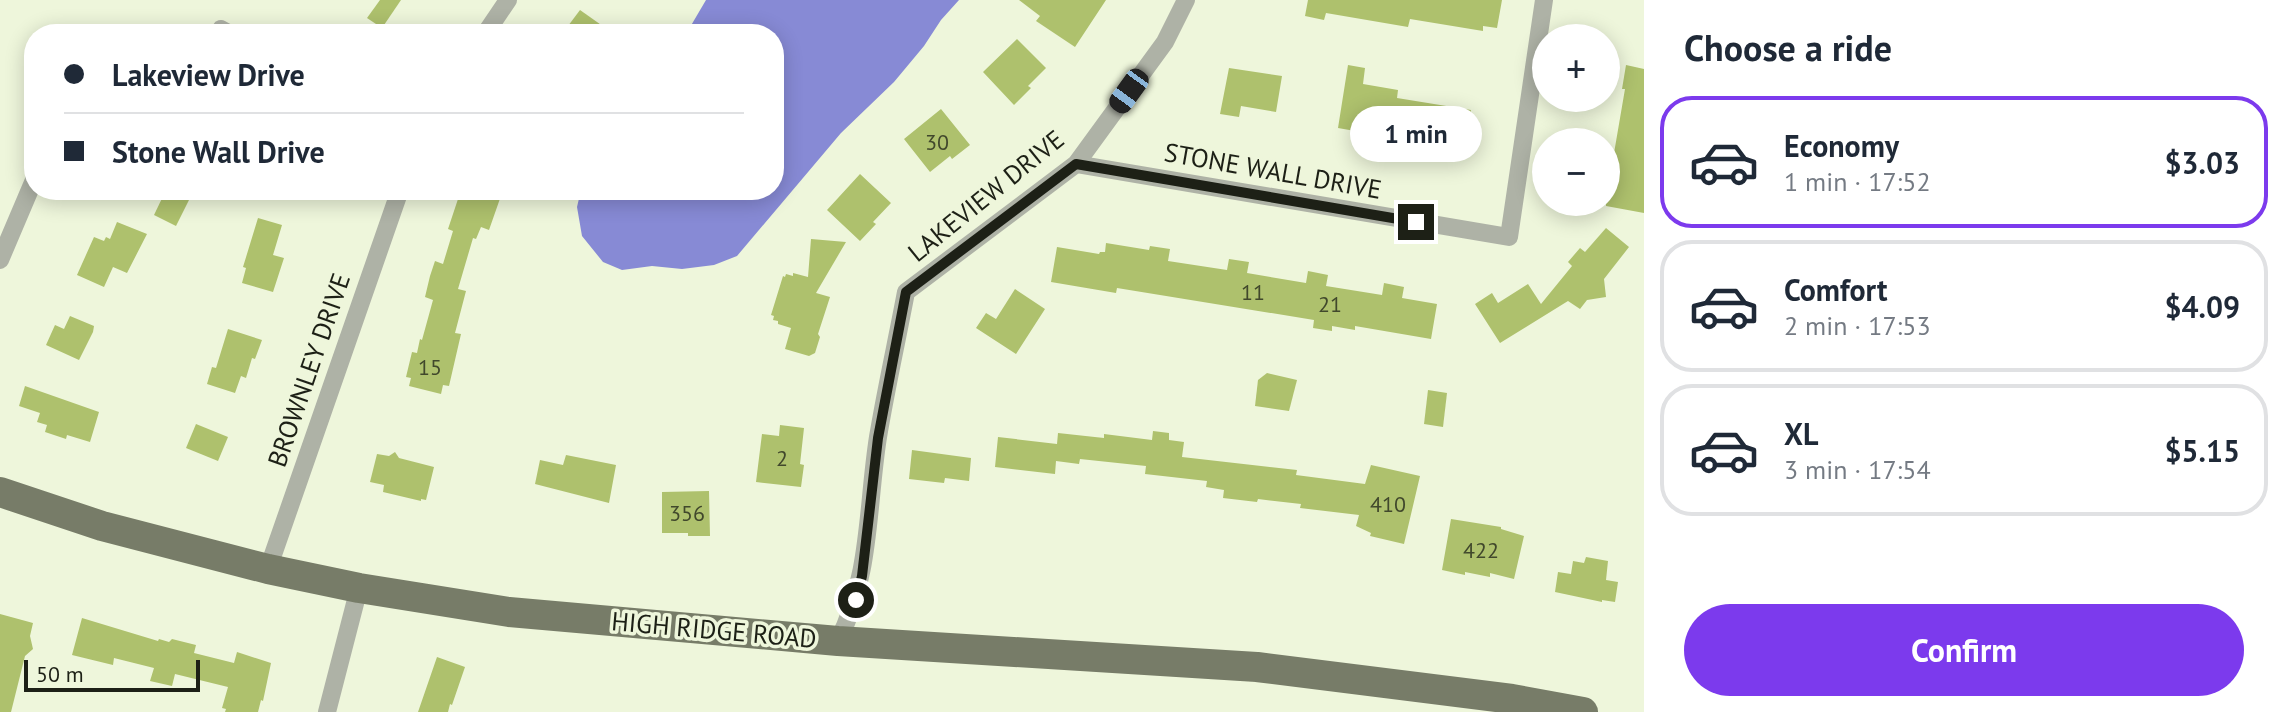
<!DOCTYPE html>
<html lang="en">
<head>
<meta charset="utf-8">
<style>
	body { margin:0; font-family:"PT Sans",sans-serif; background:#f6f6f7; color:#1f2937; height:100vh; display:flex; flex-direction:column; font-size:30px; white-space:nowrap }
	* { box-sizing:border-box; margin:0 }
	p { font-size:26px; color:#747a83 }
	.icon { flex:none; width:44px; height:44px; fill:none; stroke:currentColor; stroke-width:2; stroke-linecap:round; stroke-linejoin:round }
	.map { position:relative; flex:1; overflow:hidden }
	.side { display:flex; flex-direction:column; background:#fff; width:640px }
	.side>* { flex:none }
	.guide { position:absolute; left:24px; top:24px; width:760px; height:176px; border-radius:32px; box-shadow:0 4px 20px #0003; display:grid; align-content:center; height:176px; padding:0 40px; background:#fff }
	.buttons { position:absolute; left:1532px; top:24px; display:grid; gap:16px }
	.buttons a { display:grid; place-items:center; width:88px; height:88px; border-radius:50%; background:#fff; box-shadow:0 4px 20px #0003; font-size:40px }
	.scale { position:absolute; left:24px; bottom:20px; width:176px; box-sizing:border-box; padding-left:8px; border:4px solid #1d2016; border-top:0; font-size:22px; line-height:28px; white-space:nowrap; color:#1d2016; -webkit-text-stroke:6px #eef6db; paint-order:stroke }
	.end { position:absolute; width:36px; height:36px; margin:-18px; border:10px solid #1d2016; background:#fff; box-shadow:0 0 0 4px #fff }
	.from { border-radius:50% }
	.bubble { position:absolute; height:56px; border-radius:28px; background:#fff; box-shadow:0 4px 20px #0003; font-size:26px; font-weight:600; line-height:56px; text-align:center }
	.car { position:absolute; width:24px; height:48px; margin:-24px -12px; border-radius:10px; box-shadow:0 0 6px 2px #0007; background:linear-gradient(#222 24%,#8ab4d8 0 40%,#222 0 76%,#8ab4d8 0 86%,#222 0) }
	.guide b { display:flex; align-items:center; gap:28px; height:76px; font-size:30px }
	.guide b+b { border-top:2px solid #e0e1e3 }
	.guide i { width:20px; height:20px; background:#1f2937 }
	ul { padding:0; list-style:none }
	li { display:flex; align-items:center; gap:24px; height:132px; margin:0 16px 12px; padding:0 24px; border:4px solid #e0e1e3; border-radius:32px }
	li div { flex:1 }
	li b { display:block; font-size:30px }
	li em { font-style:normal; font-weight:600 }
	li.current { border-color:#7c3aed }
	li>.icon { width:72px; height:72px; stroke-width:1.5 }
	h2 { padding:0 40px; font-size:36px; line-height:96px }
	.cta { display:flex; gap:16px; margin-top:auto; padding:16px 40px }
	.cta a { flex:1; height:92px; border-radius:48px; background:#7c3aed; color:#fff; font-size:32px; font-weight:600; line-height:92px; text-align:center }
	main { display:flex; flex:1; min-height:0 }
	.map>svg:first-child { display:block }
</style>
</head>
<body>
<main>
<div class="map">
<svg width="1644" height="712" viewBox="0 0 1644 712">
	<rect width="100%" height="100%" fill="#eef6db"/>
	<polygon fill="#878ad5" points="706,0 959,0 941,20 924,46 894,82 841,133 737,256 714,265 682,269 652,266 622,270 603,262 582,236 577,207 581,190 774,190 774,34 686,34"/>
	<g fill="#aec16d">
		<polygon points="380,0 401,0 382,28 367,18"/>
		<polygon points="1019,0 1106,0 1075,47 1036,21 1040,16"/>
		<polygon points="1308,0 1502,0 1497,28 1483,26 1483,31 1410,19 1408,27 1326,13 1324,20 1305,16"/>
		<polygon points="580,10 614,34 562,34"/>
		<polygon points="1017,39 1046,68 1028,86 1031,88 1014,105 983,72"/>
		<polygon points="1348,65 1365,68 1363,84 1398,90 1397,98 1471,110 1464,151 1439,147 1438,150 1413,146 1416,129 1357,119 1355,131 1338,128"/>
		<polygon points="1626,65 1644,69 1644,213 1606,206 1606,178 1610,158 1613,159 1625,89 1622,89"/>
		<polygon points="1229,68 1282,76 1276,112 1241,106 1239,117 1220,114"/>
		<polygon points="941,109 970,145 952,159 950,156 930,172 904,139"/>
		<polygon points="860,174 891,203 873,222 876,224 860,241 827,210"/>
		<polygon points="166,190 194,190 176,226 154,215"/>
		<polygon points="461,190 503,190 489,230 481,227 476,239 473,238 458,289 466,291 455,333 461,334 449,386 443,385 441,394 409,386 411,378 406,377 412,352 417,353 420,339 422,340 433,300 425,297 430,276 435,261 443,264 453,231 448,229"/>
		<polygon points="258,218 282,225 273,255 284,258 273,292 242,283 246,268 243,267"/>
		<polygon points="117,222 147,234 127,273 113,267 104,287 77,275 94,237 104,241 106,237 110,239"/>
		<polygon points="1606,228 1629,247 1604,279 1606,297 1587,300 1580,309 1568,301 1500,343 1475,304 1492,293 1498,303 1528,284 1541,304 1572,266 1568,262 1580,248 1585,252"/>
		<polygon points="811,239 846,242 816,293 830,297 818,334 820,337 815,353 809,356 785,349 791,328 778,324 778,321 773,320 774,316 771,315 783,276 785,277 786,274 793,276 793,273 808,277"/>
		<polygon points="1106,243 1149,250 1150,246 1170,249 1168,261 1227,270 1229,259 1249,262 1247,273 1306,283 1308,271 1328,275 1326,286 1382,295 1384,283 1404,287 1402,298 1437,304 1431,339 1355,326 1355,330 1332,326 1332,331 1313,328 1314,320 1117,288 1116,293 1051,282 1057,247 1099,254 1100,252 1105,252"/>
		<polygon points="1015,289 1045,309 1016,354 976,328 986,313 996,319"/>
		<polygon points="70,316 94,326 93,332 79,360 46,345 55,325 64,329"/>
		<polygon points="228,329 262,340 255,359 252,358 246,378 241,376 235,393 207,384 212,367 216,368"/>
		<polygon points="1267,373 1297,380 1289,411 1255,406 1258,380"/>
		<polygon points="25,386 99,412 90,442 67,435 66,439 45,432 47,425 37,422 40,413 19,406"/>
		<polygon points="1428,390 1447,393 1443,427 1424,424"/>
		<polygon points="196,424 228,437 218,461 186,448"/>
		<polygon points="780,425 804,428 800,464 804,465 801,487 756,482 762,434 779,436"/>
		<polygon points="1153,431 1169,433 1169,440 1184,442 1182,457 1297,470 1296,475 1365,484 1371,465 1420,476 1404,544 1370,536 1371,533 1356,526 1359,515 1300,508 1301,504 1258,499 1257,502 1223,498 1224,490 1206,487 1207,481 1145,474 1146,466 1080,459 1079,464 1056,461 1055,474 995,467 998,437 1057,444 1058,433 1104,438 1104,434 1152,440"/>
		<polygon points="912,450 971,458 969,481 945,478 944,483 909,479"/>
		<polygon points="395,452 399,458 434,467 426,500 421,499 421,501 383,492 384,485 370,482 377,454 389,456"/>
		<polygon points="566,455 616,465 609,503 535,484 540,460 563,465"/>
		<polygon points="709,491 710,536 688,536 688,533 662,533 662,492"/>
		<polygon points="1451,519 1501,527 1501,529 1524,536 1514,579 1490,573 1490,577 1465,572 1465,575 1442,570"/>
		<polygon points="1586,557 1608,561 1606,580 1618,582 1615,602 1602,600 1602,602 1555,592 1558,572 1571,574 1573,561 1584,563"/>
		<polygon points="0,614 33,623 30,636 33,649 25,656 11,712 0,712"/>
		<polygon points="82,618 158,641 159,639 169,642 172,639 196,645 194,653 234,663 237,652 271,663 263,701 261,700 258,712 225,712 226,709 222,708 228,687 175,674 172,686 150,681 154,668 114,658 113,665 72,655"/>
		<polygon points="437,657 465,667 452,705 450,704 448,712 418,712"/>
	</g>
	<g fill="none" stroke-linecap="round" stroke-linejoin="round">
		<g stroke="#aeb2a6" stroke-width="18">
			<polyline points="221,29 230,34"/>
			<polyline points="485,34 508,0"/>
			<polyline points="1076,164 1509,237 1544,0"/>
			<polyline points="0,260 34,180"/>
			<polyline points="268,569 400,190"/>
			<path d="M 838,641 C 871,576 867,507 878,437 C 886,389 897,340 906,292 L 1076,164 L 1165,42 L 1186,0"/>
			<polyline points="327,712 359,588"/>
		</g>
		<polyline stroke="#777c68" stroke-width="30" points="0,492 102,526 268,569 359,588 509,612 838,641 1257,667 1512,699 1583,712"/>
	</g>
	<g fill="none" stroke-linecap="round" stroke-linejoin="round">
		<polyline stroke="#1d2016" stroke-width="10" points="856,600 862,576 878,438 906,292 1076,164 1416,222"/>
	</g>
	<g text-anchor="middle" stroke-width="7" stroke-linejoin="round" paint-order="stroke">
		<g font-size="22" fill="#41482c">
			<text x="937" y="150">30</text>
			<text x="1253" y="300">11</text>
			<text x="1330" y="312">21</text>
			<text x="430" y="375">15</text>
			<text x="782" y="466">2</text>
			<text x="1388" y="512">410</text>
			<text x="687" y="521">356</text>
			<text x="1481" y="558">422</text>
		</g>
		<g font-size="26" fill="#1d2016" stroke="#eef6db">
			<text transform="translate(1273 171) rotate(10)" y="9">STONE WALL DRIVE</text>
			<text transform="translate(986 196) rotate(-39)" y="9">LAKEVIEW DRIVE</text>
			<text transform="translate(309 370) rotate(-71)" y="9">BROWNLEY DRIVE</text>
			<text transform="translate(714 630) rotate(5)" y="9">HIGH RIDGE ROAD</text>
		</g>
	</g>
</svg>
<div class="buttons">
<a>+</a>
<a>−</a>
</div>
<div class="scale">50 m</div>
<i class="end from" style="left:856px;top:600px"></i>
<i class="end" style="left:1416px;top:222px"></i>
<div class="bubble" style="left:1350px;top:106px;width:132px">1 min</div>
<i class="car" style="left:1129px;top:91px;rotate:216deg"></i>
<div class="guide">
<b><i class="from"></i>Lakeview Drive</b>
<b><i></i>Stone Wall Drive</b>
</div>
</div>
<section class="side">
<h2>Choose a ride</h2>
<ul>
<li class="current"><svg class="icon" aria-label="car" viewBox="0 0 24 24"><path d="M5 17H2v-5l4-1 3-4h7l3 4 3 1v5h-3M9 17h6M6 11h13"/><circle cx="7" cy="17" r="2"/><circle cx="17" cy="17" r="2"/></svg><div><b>Economy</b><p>1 min · 17:52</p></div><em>$3.03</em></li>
<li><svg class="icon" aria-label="car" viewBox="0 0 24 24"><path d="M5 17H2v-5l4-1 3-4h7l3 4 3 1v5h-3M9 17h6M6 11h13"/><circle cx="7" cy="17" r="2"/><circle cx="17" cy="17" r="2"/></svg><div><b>Comfort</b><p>2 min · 17:53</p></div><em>$4.09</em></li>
<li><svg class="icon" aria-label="car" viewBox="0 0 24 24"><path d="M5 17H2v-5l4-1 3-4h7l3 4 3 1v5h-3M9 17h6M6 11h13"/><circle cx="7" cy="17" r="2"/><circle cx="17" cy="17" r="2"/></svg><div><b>XL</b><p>3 min · 17:54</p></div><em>$5.15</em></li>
</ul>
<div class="cta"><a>Confirm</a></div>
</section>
</main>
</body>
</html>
